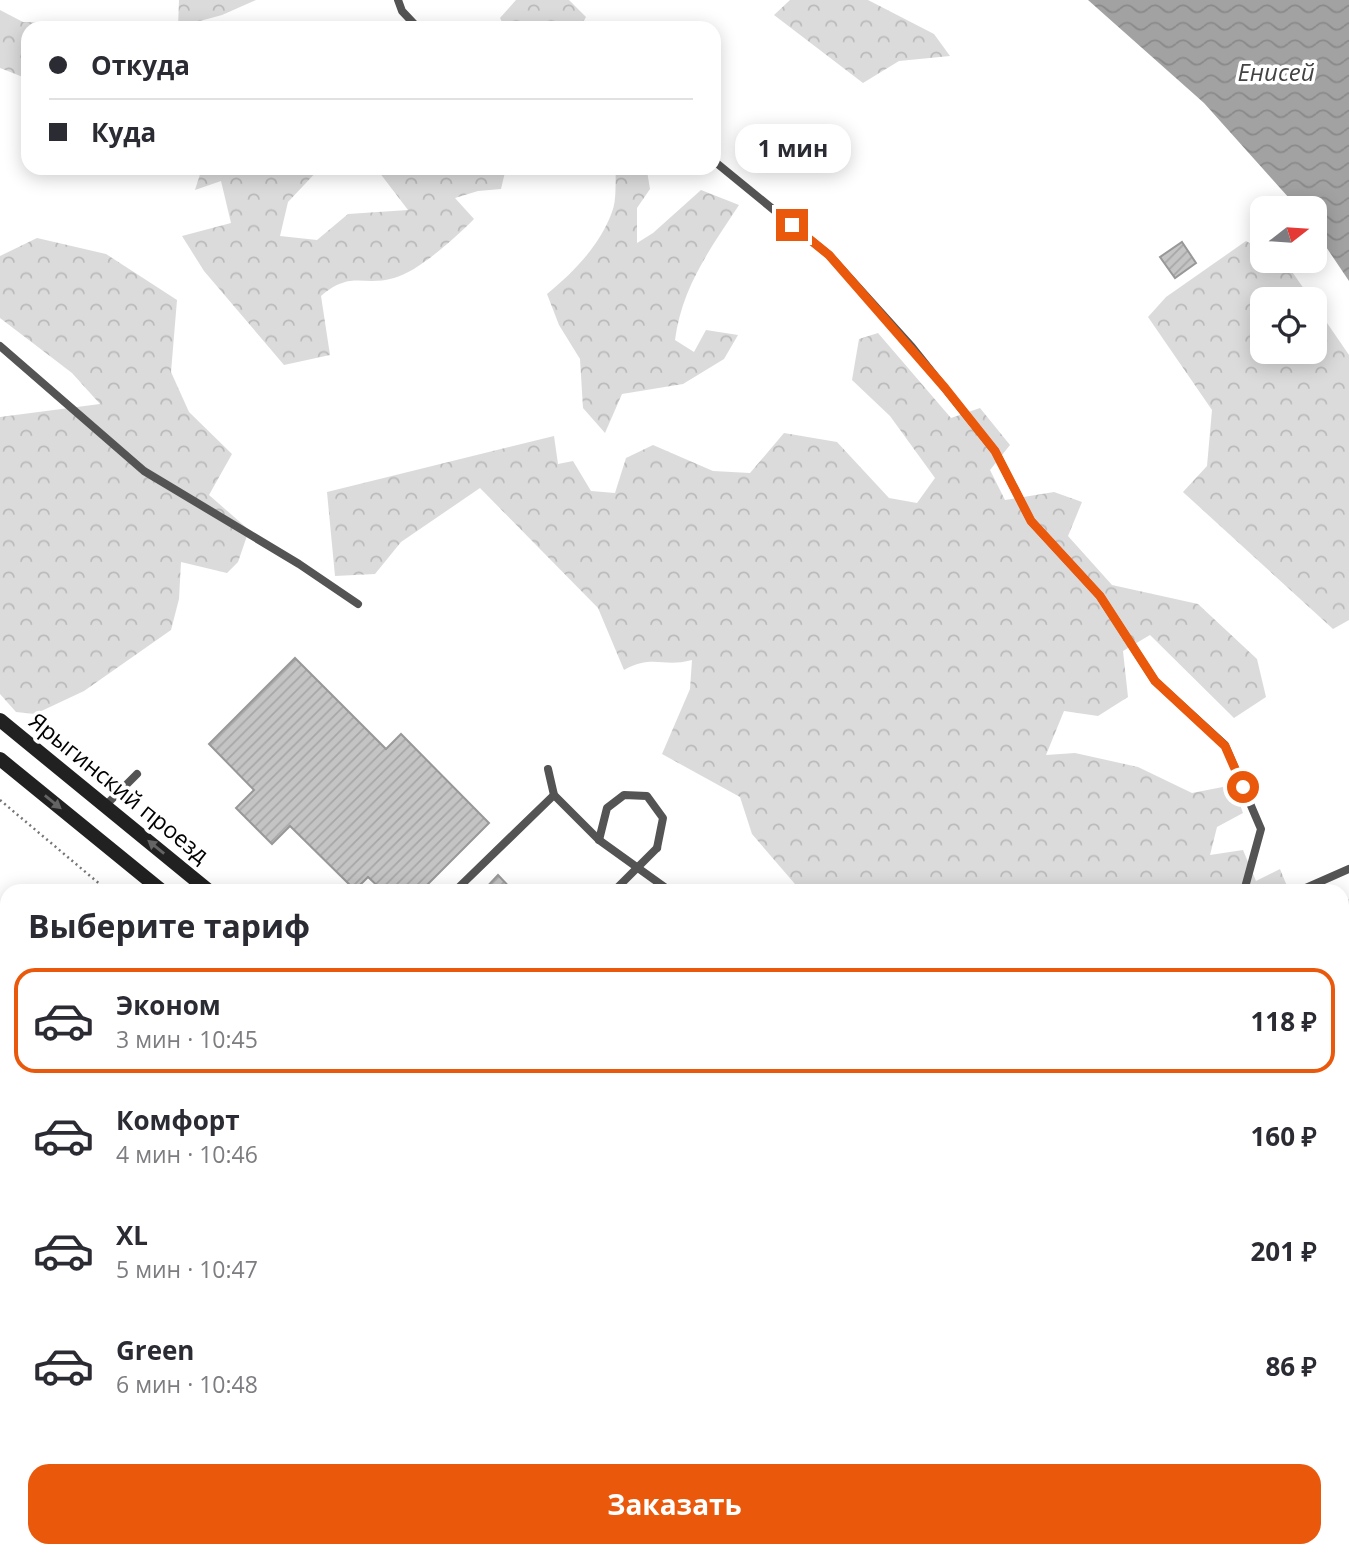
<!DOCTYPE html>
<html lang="ru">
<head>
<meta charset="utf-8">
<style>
	body { margin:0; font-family:"Open Sans",sans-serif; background:#f7f7f7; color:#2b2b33; height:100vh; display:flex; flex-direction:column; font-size:26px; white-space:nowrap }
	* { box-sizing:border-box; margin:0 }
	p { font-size:23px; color:#7c7c81 }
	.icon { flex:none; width:38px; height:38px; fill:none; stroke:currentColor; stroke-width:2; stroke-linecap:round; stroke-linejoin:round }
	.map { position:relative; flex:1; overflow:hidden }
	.sheet { position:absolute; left:0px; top:884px; width:1349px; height:674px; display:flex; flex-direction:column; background:#fff; border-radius:21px 21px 0 0; box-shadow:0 4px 18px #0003 }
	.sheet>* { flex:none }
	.guide { position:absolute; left:21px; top:21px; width:700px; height:154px; border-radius:21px; box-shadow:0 4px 18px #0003; display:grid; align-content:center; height:154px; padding:0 28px; background:#fff }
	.needle { width:46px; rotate:73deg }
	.buttons { position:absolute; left:1250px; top:196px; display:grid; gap:14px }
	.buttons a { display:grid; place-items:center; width:77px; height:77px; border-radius:14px; background:#fff; box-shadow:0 4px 18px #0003; font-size:35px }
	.end { position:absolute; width:32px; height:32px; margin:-16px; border:9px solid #ea580c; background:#fff; box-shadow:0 0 0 4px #fff }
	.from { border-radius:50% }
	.bubble { position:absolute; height:49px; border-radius:21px; background:#fff; box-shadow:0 4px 18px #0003; font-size:23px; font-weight:700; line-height:49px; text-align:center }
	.guide b { display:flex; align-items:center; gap:24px; height:66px; font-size:26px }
	.guide b+b { border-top:2px solid #e1e1e2 }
	.guide i { width:18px; height:18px; background:#2b2b33 }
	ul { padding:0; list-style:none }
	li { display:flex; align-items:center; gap:21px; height:105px; margin:0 14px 10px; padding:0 14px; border:4px solid transparent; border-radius:21px }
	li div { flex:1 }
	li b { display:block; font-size:26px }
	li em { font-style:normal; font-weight:700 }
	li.selected { border-color:#ea580c }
	li>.icon { width:63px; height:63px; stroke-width:1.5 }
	h2 { padding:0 28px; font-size:32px; line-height:84px }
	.button { display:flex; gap:14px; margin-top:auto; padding:14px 28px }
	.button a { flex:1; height:80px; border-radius:21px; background:#ea580c; color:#fff; font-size:28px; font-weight:700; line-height:80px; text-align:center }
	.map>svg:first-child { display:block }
</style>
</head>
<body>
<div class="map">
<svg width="1349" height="1557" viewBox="0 0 1349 1557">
	<defs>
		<pattern id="grass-tufts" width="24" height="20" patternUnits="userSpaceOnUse" patternTransform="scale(1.75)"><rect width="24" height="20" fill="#dbdbdb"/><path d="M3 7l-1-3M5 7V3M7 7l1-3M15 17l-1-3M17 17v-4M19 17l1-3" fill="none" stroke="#bababa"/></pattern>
		<pattern id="forest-crowns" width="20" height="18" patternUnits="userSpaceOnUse" patternTransform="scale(1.75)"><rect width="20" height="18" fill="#dbdbdb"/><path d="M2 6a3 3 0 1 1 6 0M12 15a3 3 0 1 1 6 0" fill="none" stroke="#bababa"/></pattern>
		<pattern id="water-waves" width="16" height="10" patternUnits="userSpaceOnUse" patternTransform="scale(1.75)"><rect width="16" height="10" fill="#a2a2a2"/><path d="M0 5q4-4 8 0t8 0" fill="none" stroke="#8a8a8a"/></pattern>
		<pattern id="building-hatch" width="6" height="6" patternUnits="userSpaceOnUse" patternTransform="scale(1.75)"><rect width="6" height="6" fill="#c4c4c4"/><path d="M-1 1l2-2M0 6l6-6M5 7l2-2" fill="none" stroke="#a7a7a7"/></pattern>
	</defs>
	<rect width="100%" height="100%" fill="#fff"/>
	<polygon fill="url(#grass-tufts)" points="0,1279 7,1286 7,1517 0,1514"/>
	<g fill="url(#forest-crowns)">
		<polygon points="179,0 256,0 222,15 178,27"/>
		<polygon points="516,0 569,0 586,17 580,28 505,28 500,18"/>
		<polygon points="790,0 868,0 934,34 950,56 899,61 863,83 774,15"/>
		<polygon points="0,10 23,22 72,23 90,28 28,28 28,79 0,68"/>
		<path d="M 202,168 L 320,168 L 288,202 L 280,236 L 317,240 L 348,214 L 408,210 L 376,168 L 506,168 L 501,189 L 478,191 L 455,198 L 474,219 C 456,237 418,272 394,278 C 362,287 352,270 321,296 L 330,355 L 284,365 L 204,271 L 182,236 L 231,223 L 221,181 L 195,190 Z"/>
		<path d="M 616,168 L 647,171 L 650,189 L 637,208 L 637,243 L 653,233 L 701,190 L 739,205 C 710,249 682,287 675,340 L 694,352 L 706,330 L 738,335 L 724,359 L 683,384 L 622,394 L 605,433 L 583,408 L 580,359 L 559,325 L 547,294 C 574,272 600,245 612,212 C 617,200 615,181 616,168 Z"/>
		<polygon points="37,238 106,254 177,300 171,372 189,412 232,454 209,495 249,530 238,562 227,573 181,562 179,599 171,630 84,691 35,714 16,712 0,694 0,417 100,404 72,373 0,318 0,256"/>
		<polygon points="1246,241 1262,250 1262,261 1286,263 1311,299 1262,299 1262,352 1314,352 1314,304 1349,355 1349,620 1333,629 1183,492 1207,466 1212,410 1148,317 1166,297"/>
		<path d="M 878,333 L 951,418 L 980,408 L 1010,445 L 990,470 L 1005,500 L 1054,492 L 1082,502 L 1068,536 L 1112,585 L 1198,604 L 1257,659 L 1266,697 L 1234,718 L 1150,635 L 1123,651 L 1128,697 L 1098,716 L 1064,711 L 1046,755 L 1075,753 L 1138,767 L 1192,793 L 1233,785 L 1243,813 L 1217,827 L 1210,855 L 1243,850 L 1256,881 L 1280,869 L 1289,891 L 801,891 L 752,834 L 740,797 L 662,754 L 690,689 L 692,660 C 662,668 654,654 624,670 L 598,608 L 480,488 L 401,542 L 375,574 L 335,576 L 327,492 L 554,436 L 558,464 L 573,461 L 591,491 L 615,493 L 626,458 L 653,445 L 713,471 L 750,473 L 784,433 L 837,442 L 889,498 L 917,503 L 935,478 L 890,416 L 852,380 L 859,339 Z"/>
		<polygon points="1349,899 1349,1038 1342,1039 1342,900"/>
		<polygon points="0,927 7,937 7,1286 0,1279"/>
		<polygon points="0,1514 7,1517 7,1550 722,1551 718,1557 0,1557"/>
		<polygon points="770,1551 770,1550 832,1551 827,1557 766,1557"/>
	</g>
	<polygon fill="url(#water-waves)" points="1088,0 1349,0 1349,281 1314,229 1314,208 1298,208 1204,103"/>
	<g fill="url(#building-hatch)" stroke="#989898" stroke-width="2">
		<polygon points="1182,242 1196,263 1175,278 1160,257"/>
		<polygon points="295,658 386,749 401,734 489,823 421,891 383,891 368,877 355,890 290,826 272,844 236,808 254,790 209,744"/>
		<polygon points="498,875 513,891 483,891"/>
	</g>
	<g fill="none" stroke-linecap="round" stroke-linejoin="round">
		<defs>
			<g id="highway">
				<polyline points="1342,1146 1349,1140"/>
				<polyline points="1342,1172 1349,1167"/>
				<polyline points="909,1557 915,1550"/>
				<polyline points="935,1557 941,1550"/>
			</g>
		</defs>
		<use href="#highway" stroke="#dbdbdb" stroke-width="24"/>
		<g stroke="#767676" stroke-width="2.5" stroke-dasharray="2 3.5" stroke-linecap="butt">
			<polyline points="0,800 108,891"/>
			<polyline points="0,1239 7,1242"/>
			<polyline points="1080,1550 1087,1557"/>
		</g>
		<g stroke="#545454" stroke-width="8">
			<polyline points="398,0 402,11 418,28"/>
			<polyline points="714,161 829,255 912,347 995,451 1031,521 1100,596 1155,681 1225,745 1261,829 1244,891"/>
			<polyline points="0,346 144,471 299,564 358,604"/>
			<polyline points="548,769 554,795 599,840 670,891"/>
			<polyline points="105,806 137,774"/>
			<polyline points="599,840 607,808 624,795 647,796 663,818 657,848"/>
			<polyline points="455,891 554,795"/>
			<polyline points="1299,891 1349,869"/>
			<polyline points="1342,1414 1349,1408"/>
			<polyline points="1342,1432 1349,1440"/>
			<polyline points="1342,1488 1349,1482"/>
			<polyline points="1123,1550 1131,1557"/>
			<polyline points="743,1557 747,1550"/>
			<polyline points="1278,1557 1282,1550"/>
		</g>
		<g stroke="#212121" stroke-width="14">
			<polyline points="0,720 209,891"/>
			<polyline points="0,759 162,891"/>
			<polyline points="1342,1101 1349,1098"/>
			<polyline points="1342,1223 1349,1217"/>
			<polyline points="850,1557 855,1550"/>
			<polyline points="1030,1557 1034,1550"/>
		</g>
		<use href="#highway" stroke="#000" stroke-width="21"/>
		<polyline stroke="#545454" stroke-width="8" points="614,891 657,848"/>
	</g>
	<defs><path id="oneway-solid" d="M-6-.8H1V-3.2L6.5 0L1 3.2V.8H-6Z" transform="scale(1.75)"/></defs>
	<g fill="#646464">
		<use href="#oneway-solid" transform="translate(53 802) rotate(39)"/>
		<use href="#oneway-solid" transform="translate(156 847) rotate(-141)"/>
	</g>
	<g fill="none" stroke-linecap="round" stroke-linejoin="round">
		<polyline stroke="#ea580c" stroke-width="9" points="792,225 829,255 945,388 995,451 1031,521 1100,596 1155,681 1225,746 1243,787"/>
	</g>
	<g text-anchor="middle" stroke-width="7" stroke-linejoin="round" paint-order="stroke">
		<g font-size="23" fill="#000" stroke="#fff">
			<text transform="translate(119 788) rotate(39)" y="8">Ярыгинский проезд</text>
		</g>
		<g font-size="24" font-style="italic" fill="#434343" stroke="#fff">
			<text x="1276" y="81">Енисей</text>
		</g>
	</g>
</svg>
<div class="buttons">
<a><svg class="needle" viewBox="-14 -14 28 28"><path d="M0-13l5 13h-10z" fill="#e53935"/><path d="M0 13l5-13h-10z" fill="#7c7c81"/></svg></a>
<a><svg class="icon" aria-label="locate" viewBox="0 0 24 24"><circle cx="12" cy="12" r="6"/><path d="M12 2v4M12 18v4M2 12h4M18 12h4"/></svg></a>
</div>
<i class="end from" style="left:1243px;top:787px"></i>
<i class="end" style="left:792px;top:225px"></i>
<div class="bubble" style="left:735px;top:124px;width:116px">1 мин</div>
<div class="guide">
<b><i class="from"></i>Откуда</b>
<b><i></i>Куда</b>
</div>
<section class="sheet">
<h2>Выберите тариф</h2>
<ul>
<li class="selected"><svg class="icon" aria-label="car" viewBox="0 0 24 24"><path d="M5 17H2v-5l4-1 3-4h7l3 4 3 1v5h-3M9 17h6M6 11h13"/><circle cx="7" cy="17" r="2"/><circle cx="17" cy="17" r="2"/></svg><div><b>Эконом</b><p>3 мин · 10:45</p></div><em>118 ₽</em></li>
<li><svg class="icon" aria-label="car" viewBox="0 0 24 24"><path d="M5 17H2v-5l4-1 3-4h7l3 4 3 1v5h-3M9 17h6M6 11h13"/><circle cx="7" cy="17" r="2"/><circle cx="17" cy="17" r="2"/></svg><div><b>Комфорт</b><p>4 мин · 10:46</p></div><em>160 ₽</em></li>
<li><svg class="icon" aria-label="car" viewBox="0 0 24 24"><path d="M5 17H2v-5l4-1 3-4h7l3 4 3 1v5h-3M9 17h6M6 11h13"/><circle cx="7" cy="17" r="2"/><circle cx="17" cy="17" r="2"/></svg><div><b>XL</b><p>5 мин · 10:47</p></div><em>201 ₽</em></li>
<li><svg class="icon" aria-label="car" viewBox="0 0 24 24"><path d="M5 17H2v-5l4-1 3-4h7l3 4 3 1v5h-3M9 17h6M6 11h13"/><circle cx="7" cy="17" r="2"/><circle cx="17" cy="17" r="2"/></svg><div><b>Green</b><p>6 мин · 10:48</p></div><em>86 ₽</em></li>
</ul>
<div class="button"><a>Заказать</a></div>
</section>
</div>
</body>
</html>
